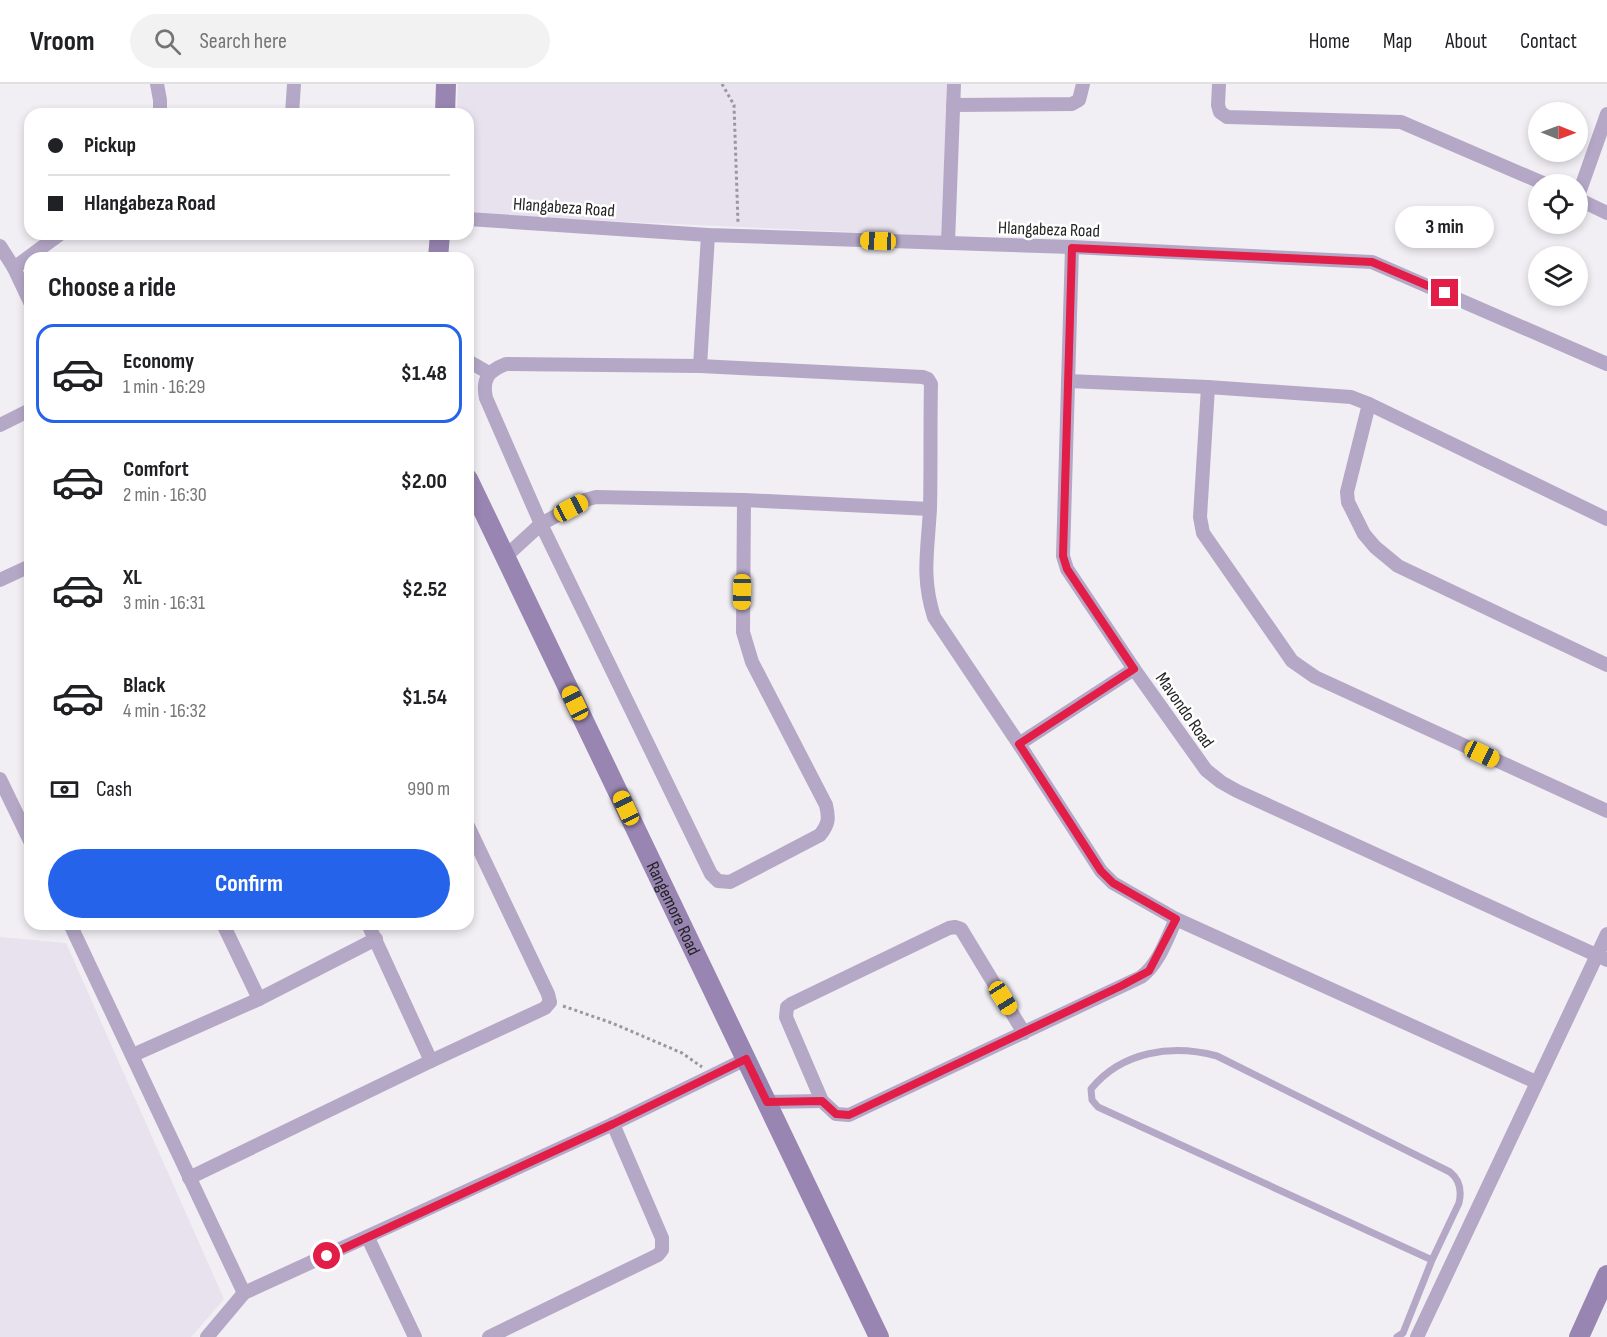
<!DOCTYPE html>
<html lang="en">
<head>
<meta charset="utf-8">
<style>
	body { margin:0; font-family:"Sofia Sans Condensed",sans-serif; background:#f2f2f2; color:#202124; height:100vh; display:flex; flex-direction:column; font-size:22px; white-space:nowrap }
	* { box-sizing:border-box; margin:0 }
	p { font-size:20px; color:#757577 }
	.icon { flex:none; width:33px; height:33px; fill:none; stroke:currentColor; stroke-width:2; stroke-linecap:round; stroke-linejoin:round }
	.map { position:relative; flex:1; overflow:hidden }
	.drawer { position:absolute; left:24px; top:168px; width:450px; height:678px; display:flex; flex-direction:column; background:#fff; border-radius:18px; box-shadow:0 3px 9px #0003 }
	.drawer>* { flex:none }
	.hud { position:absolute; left:24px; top:24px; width:450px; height:132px; border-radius:18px; box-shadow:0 3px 9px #0003; display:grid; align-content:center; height:132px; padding:0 24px; background:#fff }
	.needle { width:39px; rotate:91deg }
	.fabs { position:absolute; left:1528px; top:18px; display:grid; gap:12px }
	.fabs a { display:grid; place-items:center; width:60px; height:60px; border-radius:50%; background:#fff; box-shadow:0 3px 9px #0003; font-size:30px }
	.end { position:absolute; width:27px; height:27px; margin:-14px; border:8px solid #e11d48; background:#fff; box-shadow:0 0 0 3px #fff }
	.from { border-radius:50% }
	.bubble { position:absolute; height:42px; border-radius:21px; background:#fff; box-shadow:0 3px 9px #0003; font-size:20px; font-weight:700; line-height:42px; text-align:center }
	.car { position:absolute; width:18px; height:36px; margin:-18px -9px; border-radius:8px; box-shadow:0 0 4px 2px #0007; background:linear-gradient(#f5c518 24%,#345 0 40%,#f5c518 0 76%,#345 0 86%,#f5c518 0) }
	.hud b { display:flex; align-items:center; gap:21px; height:57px; font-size:22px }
	.hud b+b { border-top:2px solid #e0e0e0 }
	.hud i { width:15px; height:15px; background:#202124 }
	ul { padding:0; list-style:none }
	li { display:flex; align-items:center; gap:18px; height:99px; margin:0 12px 9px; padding:0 12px; border:3px solid transparent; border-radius:18px }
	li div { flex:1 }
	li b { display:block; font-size:22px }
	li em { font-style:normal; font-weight:700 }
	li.on { border-color:#2563eb }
	li>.icon { width:54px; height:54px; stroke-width:1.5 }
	h2 { padding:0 24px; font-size:27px; line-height:72px }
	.pay { display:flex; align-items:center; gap:15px; height:66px; padding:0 24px; font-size:22px }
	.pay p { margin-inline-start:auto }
	.action { display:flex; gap:12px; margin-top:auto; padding:12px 24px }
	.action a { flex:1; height:69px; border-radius:36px; background:#2563eb; color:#fff; font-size:24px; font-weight:700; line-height:69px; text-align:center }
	header { display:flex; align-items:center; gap:36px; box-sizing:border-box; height:84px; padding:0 30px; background:#fff; border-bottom:2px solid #e0e0e0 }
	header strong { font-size:28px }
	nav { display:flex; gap:33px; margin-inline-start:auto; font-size:21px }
	.search { width:420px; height:54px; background:#f2f2f2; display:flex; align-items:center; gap:15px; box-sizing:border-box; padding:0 21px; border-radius:33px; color:#757577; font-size:22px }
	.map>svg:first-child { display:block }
</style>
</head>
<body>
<header>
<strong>Vroom</strong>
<div class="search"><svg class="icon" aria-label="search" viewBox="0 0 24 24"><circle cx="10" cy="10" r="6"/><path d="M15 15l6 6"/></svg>Search here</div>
<nav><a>Home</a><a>Map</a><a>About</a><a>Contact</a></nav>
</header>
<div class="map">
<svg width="1607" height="1253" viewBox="0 0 1607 1253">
	<rect width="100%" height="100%" fill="#f1eff4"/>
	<g fill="#e7e2ee">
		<polygon points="458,0 948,0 942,152 468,131 468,30 457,30"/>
		<polygon points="0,853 66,859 224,1215 191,1253 0,1253"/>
	</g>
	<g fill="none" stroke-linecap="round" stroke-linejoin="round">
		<g stroke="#99989c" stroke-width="3" stroke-dasharray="3 3" stroke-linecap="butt">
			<polyline points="722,0 734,21 738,139"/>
			<polyline points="563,922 612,939 682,969 702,983"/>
		</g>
		<path stroke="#b5a8c7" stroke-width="7" d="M 1397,1253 L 1403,1249 L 1432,1176 L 1459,1119 C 1462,1106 1460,1096 1450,1088 L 1217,972 C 1172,960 1122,967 1091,1005 L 1092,1016 L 1098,1023 L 1432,1176"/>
		<g stroke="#b5a8c7" stroke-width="14">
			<polyline points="157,0 160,16 160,30"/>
			<polyline points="1219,0 1218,21 1220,28 1227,33 1401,38 1545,100"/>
			<polyline points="953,21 1072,20 1079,16 1083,0"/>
			<polyline points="292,30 294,0"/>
			<polyline points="1578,112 1607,30"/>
			<polyline points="1578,115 1607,129"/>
			<polyline points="468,135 708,151 1072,163 1372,178 1607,280"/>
			<polyline points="948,159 954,0"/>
			<polyline points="0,162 14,184 30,218"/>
			<polyline points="1072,163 1063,472 1067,485 1134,585 1206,686 1221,698 1237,707 1607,876"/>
			<polyline points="14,184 60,150"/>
			<polyline points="468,277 489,289"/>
			<polyline points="700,282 708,151"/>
			<polyline points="1068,297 1208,303 1351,313 1369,320 1607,435"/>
			<polyline points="1208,303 1200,433 1203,449 1292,577 1315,593 1607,727"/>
			<polyline points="1369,320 1347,408 1348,418 1364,450 1375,463 1398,482 1607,581"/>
			<polyline points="0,341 30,326"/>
			<path d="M 744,416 L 743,548 L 752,578 L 826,721 C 829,734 829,740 820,751 L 730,798 L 718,797 L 711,790 L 541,440 L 486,314 C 482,295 488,287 506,280 L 700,282 L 923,293 L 928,295 L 931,300 C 930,341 931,383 930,424 C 928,466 921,492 934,533 L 1019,660 L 1101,787 L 1113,799 L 1176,835 L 1536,998"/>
			<polyline points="505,473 541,440 585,416 596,413 744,416 930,425"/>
			<polyline points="0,496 30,482"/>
			<polyline points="1019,660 1134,585"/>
			<polyline points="0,695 30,757"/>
			<polyline points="70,840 244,1209"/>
			<polyline points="223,840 259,915"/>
			<polyline points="368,840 431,977"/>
			<path d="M 1024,949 L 961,845 L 955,843 L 949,844 L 791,920 L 787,923 L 786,933 L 822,1017 L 836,1030 L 849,1031 L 1141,893 C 1159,880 1167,854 1176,835"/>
			<polyline points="133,971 259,915 376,855"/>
			<polyline points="767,1018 822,1017"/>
			<polyline points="189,1094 431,977 545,924 550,918 548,910 468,742"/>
			<polyline points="368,1154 415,1253"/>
			<polyline points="207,1253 244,1209 613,1040 746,975"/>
			<polyline points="489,1253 658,1171 662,1166 662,1154 613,1040"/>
			<polyline points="1417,1253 1607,850"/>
		</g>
		<g stroke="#9885b2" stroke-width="20">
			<polyline points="445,30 446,0"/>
			<polyline points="438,174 440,150"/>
			<path id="s1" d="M 468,395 L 879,1253"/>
			<polyline points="1579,1253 1607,1191"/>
		</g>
	</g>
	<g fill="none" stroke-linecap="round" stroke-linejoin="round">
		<polyline stroke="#e11d48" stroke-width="8" points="327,1172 613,1040 746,975 767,1018 822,1017 836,1030 849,1031 1121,902 1149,887 1176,835 1113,799 1101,787 1019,660 1134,585 1067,485 1063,472 1072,164 1372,178 1445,209"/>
	</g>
	<g text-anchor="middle" stroke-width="5" stroke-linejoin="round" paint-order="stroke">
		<g font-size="18" fill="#232224" stroke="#fff">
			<text transform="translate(564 123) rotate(4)" y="6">Hlangabeza Road</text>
			<text transform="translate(1049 145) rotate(2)" y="6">Hlangabeza Road</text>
			<text transform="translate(1185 626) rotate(55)" y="6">Mavondo Road</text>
			<text dy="6" stroke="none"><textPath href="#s1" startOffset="476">Rangemore Road</textPath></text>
		</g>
	</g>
</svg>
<div class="fabs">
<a><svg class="needle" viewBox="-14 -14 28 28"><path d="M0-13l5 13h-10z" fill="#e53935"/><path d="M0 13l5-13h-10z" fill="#757577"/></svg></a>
<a><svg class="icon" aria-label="locate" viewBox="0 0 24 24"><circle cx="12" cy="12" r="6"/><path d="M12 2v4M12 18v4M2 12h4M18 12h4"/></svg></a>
<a><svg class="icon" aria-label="layers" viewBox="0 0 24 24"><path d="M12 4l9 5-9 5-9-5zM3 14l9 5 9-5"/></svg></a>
</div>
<i class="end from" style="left:327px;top:1172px"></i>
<i class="end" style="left:1445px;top:209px"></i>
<div class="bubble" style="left:1395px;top:122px;width:99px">3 min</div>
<i class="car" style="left:878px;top:157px;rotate:272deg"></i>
<i class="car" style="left:571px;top:424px;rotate:62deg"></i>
<i class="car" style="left:742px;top:508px;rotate:181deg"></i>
<i class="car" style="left:575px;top:619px;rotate:334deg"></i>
<i class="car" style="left:1482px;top:670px;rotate:115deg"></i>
<i class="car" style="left:626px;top:724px;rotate:335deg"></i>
<i class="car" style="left:1003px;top:914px;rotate:148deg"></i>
<div class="hud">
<b><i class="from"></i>Pickup</b>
<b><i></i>Hlangabeza Road</b>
</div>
<section class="drawer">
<h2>Choose a ride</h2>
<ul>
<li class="on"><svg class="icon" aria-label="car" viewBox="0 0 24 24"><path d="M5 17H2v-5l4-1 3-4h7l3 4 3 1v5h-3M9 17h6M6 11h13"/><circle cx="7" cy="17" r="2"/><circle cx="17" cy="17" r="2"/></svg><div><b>Economy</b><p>1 min · 16:29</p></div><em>$1.48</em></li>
<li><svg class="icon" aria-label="car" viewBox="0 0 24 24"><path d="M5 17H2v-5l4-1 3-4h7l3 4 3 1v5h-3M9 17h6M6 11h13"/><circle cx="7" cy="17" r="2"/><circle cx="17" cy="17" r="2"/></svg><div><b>Comfort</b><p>2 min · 16:30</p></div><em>$2.00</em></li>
<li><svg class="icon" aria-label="car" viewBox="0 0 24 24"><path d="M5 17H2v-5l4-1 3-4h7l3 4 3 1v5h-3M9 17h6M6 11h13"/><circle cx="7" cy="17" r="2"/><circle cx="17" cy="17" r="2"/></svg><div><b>XL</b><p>3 min · 16:31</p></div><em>$2.52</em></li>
<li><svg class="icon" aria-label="car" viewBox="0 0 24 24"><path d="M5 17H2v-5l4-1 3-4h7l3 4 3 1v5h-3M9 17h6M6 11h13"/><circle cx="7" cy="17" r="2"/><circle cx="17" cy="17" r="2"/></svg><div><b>Black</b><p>4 min · 16:32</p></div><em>$1.54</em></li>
</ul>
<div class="pay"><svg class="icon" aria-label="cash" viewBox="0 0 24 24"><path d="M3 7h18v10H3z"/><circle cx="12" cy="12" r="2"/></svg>Cash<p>990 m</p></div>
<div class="action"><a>Confirm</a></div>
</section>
</div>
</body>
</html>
